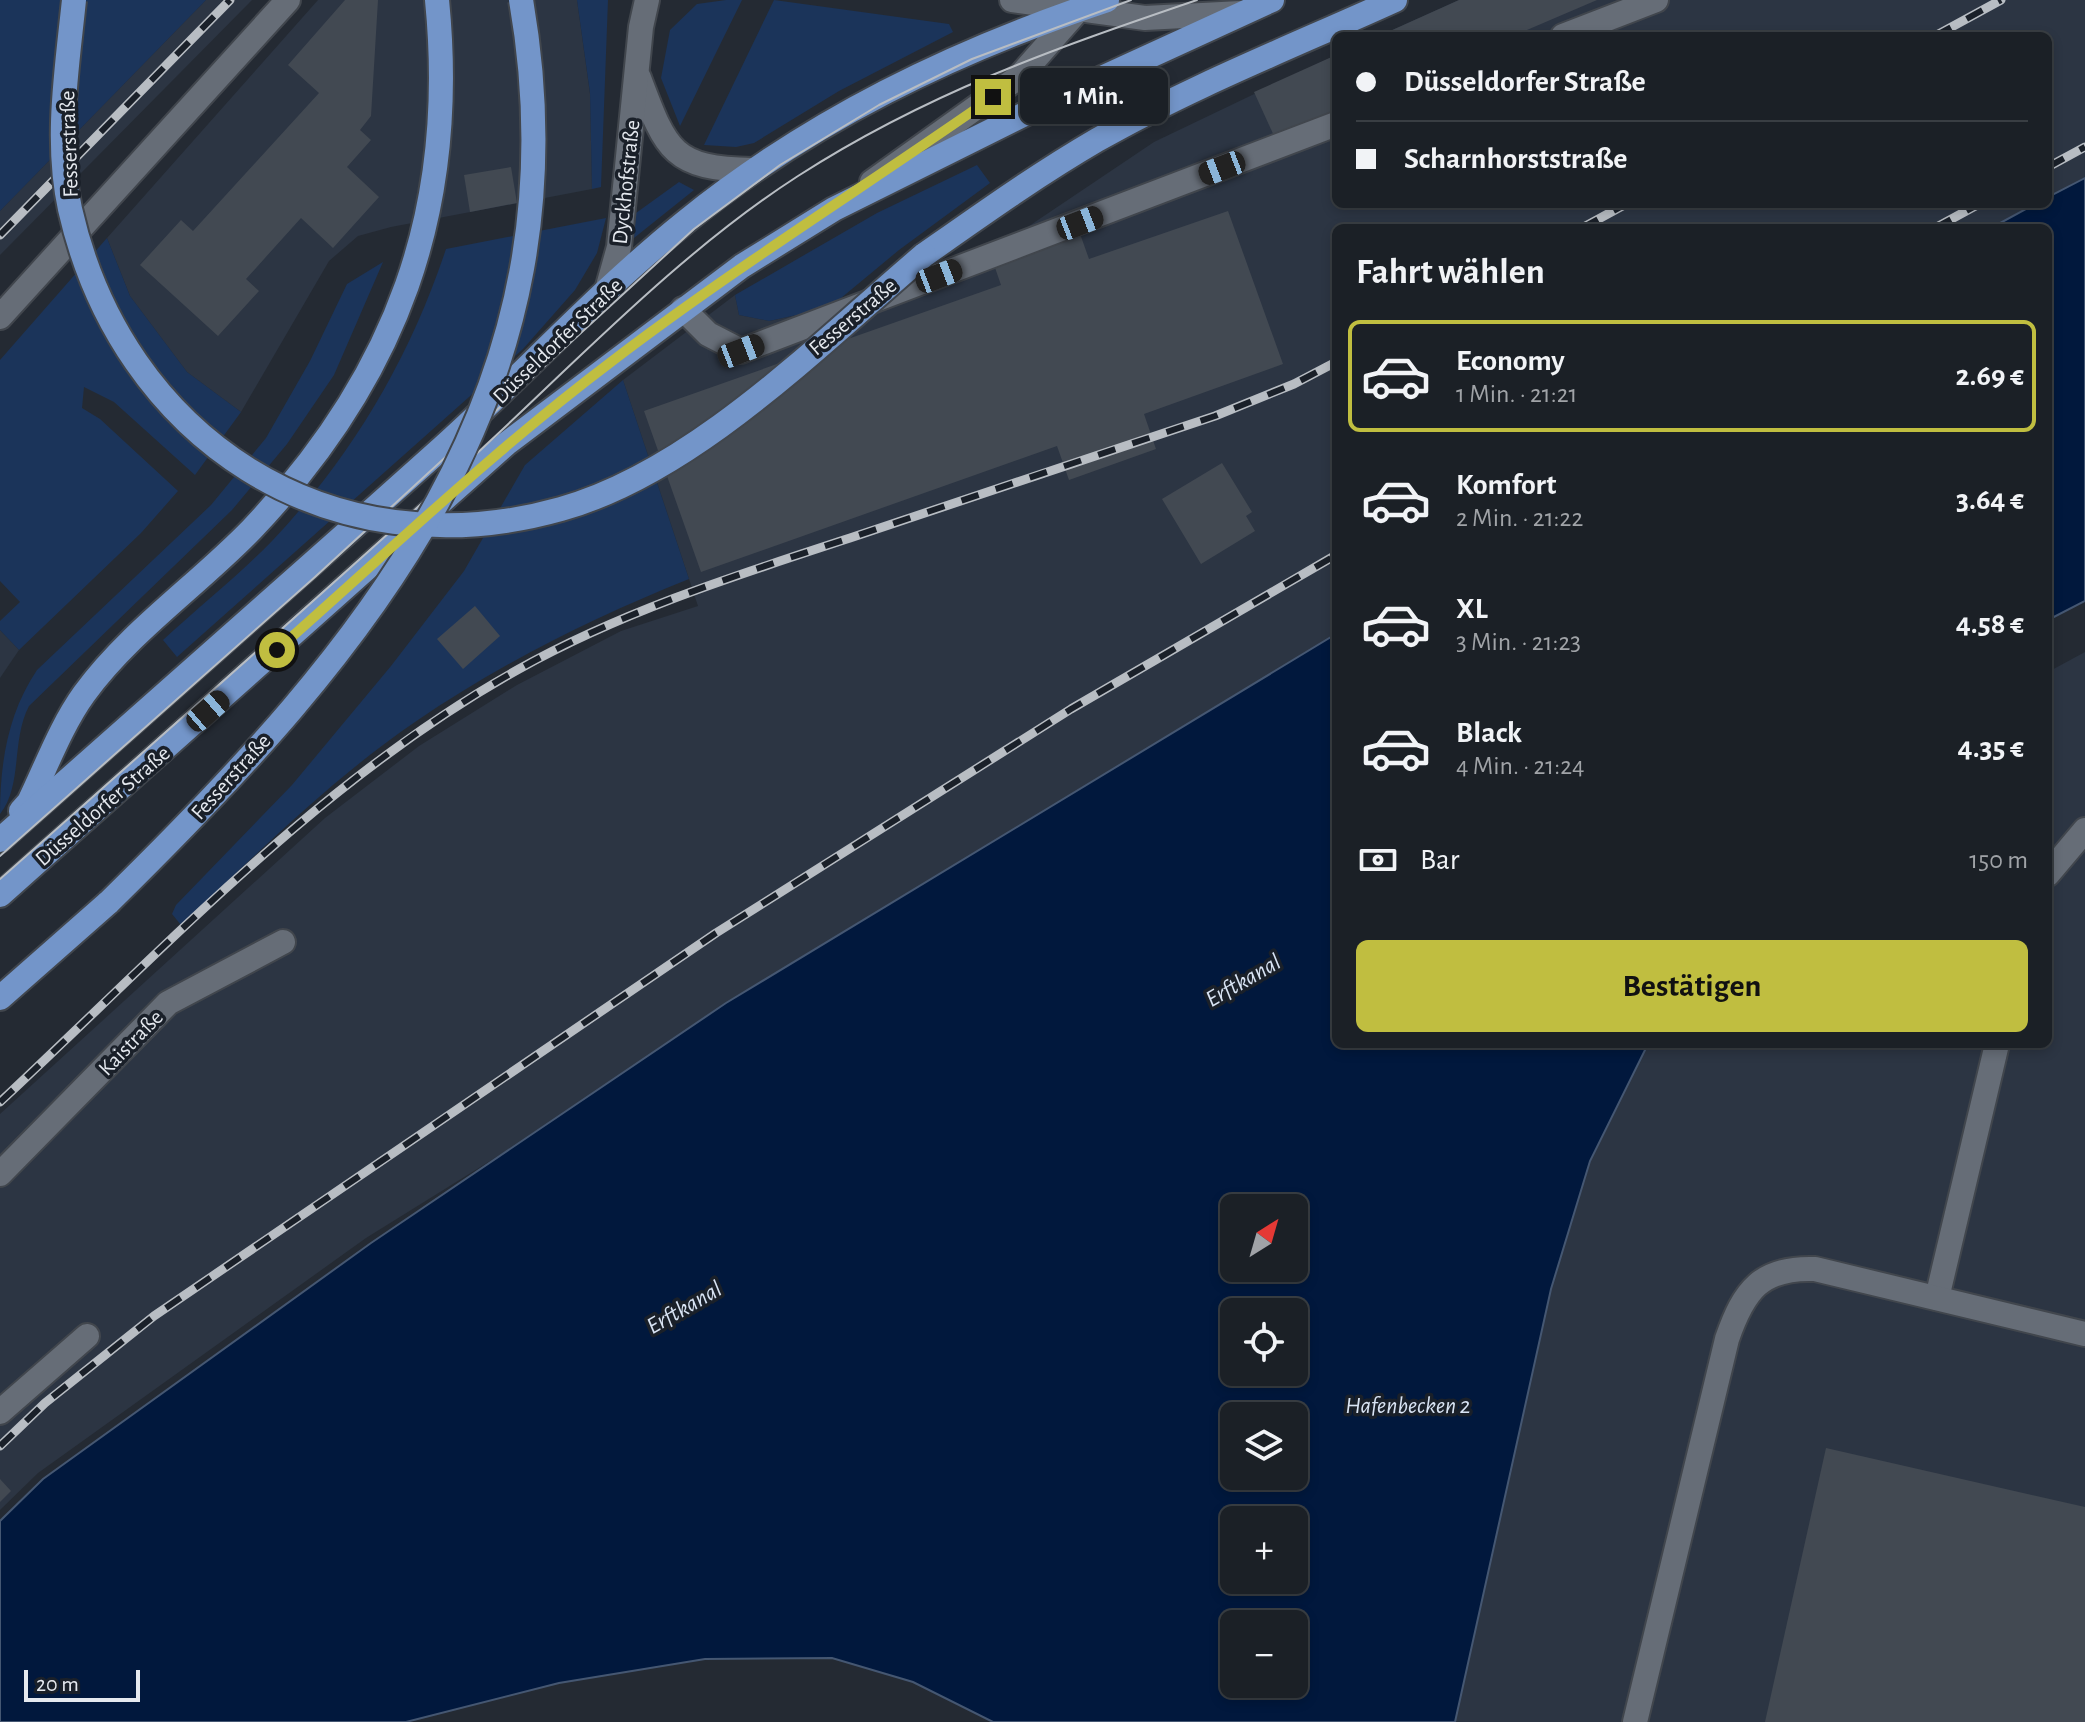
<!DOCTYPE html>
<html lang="de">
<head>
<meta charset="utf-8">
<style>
	body { margin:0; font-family:"Alegreya Sans",sans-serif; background:#24282e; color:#f1f3f6; height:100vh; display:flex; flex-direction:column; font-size:30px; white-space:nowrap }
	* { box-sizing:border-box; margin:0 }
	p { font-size:26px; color:#a0a3a7 }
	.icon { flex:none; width:44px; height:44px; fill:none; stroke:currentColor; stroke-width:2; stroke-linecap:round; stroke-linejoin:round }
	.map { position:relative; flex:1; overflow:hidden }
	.sheet { position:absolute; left:1332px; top:224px; width:720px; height:824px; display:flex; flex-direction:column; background:#1b2026; border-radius:12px; box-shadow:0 4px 12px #0003,0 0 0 2px #393e43 }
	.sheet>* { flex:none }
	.banner { position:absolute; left:1332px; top:32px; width:720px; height:176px; border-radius:12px; box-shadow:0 4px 12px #0003,0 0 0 2px #393e43; display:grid; align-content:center; height:176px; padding:0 24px; background:#1b2026 }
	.needle { width:52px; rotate:37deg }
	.tools { position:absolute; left:1220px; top:1194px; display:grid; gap:16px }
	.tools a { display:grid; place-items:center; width:88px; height:88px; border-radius:12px; background:#1b2026; box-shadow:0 4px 12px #0003,0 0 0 2px #393e43; font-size:40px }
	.scale { position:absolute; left:24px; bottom:20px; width:116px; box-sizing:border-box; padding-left:8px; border:4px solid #e5e9ef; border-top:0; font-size:22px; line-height:28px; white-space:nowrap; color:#e5e9ef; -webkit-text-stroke:6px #1a2029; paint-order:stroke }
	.end { position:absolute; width:36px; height:36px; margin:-18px; border:10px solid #c0be40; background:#111; box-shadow:0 0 0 4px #111 }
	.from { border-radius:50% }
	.bubble { position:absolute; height:56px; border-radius:12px; background:#1b2026; box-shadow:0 4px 12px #0003,0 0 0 2px #393e43; font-size:26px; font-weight:700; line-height:56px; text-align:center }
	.car { position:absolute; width:24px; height:48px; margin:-24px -12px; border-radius:10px; box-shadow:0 0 6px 2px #0007; background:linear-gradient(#222 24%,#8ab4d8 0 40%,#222 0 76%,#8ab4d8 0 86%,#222 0) }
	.banner b { display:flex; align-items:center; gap:28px; height:76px; font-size:30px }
	.banner b+b { border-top:2px solid #393e43 }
	.banner i { width:20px; height:20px; background:#f1f3f6 }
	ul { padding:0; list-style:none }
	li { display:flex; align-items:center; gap:24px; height:112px; margin:0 16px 12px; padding:0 8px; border:4px solid transparent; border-radius:12px }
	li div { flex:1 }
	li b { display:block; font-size:30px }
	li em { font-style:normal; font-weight:700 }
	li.current { border-color:#c0be40 }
	li>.icon { width:72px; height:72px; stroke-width:1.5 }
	h2 { padding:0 24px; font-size:36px; line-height:96px }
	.pay { display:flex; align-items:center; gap:20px; height:88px; padding:0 24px; font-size:30px }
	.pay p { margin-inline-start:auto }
	.action { display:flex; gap:16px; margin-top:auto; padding:16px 24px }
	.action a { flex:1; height:92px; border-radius:12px; background:#c0be40; color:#111; font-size:32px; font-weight:700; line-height:92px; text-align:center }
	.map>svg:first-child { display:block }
</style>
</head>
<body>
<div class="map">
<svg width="2085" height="1722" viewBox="0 0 2085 1722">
	<rect width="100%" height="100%" fill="#242a33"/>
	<g fill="#2c3543">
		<polygon points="206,0 252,0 0,255 0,211"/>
		<polygon points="318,0 577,0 590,94 592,189 391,227 358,236 329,261 241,412 187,372 130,296 107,238"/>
		<polygon points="1459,0 2085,0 2085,178 2048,197 2048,36 1379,36"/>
		<polygon points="1336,55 1336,204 2035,204 1991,228 1336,228 1336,635 366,1238 38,1473 0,1510 0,1114 325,818 419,746 517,685 621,631 698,606 623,380 735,295 739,315 769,321 829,308 1008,240 1154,142"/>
		<polygon points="0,630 19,650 0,678"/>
		<polygon points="2085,652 2085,1722 1455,1722 1551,1289 1590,1161 1644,1050 1648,1044 2048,1044 2048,672"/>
	</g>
	<g fill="#1b345a">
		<polygon points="0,0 206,0 0,211"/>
		<polygon points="577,0 608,0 601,187 592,189 590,93"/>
		<polygon points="726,0 742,0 680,126 661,78 670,30 697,4"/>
		<polygon points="774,0 949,24 953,32 839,91 754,143 736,147 704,145"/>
		<polygon points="977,165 990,183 899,250 829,308 769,321 739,315 735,295 877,213"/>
		<polygon points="679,182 694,190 634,238 636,213"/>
		<path d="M 606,218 L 597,253 L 575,290 L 523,349 L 177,657 L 163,640 C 199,607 238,576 272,541 C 352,456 409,360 446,249 Z"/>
		<polygon points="107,238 130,296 187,372 241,412 195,475 114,402 84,387 82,408 100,419 178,491 141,533 19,650 0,630 0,621 20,602 0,581 0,360"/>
		<path d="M 383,262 L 334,375 L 287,444 L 232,510 L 29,706 C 11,740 23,785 0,814 C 0,763 8,713 37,670 L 211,505 L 266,438 L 310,361 L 347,284 Z"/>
		<path d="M 623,380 L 689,579 C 592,618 501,663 415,722 C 330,780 256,855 181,925 L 172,914 L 176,905 L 292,785 L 391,666 L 464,571 L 525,465 Z"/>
	</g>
	<g fill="#01183d" stroke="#455772" stroke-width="2" fill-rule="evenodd">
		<polygon points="2085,178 2085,601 2048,620 2048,228 1991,228 2035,204 2048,204 2048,197"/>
		<path d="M 1336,634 L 1336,1044 L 1648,1044 L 1590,1161 L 1551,1289 L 1455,1722 L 993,1722 L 913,1682 L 832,1658 L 705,1659 L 559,1683 L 406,1722 L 0,1722 L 0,1521 L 43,1479 L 371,1243 L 726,1003 ZM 1234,1208 L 1294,1208 L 1294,1268 L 1234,1268 ZM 1294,1312 L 1294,1372 L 1234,1372 L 1234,1312 ZM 1234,1416 L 1294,1416 L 1294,1476 L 1234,1476 ZM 1234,1520 L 1294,1520 L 1294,1580 L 1234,1580 ZM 1234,1624 L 1294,1624 L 1294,1684 L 1234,1684 Z"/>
	</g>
	<g fill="#424952">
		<polygon points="345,0 378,0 371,116 360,130 371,140 347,167 379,197 333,248 301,218 246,279 259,291 218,336 140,265 181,220 193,231 319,93 288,65"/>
		<polygon points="1459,0 1597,0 1513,36 1379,36"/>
		<polygon points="1336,55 1336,112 1275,138 1254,92"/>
		<polygon points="511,167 517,203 470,212 464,175"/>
		<polygon points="1228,211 1283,364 1144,414 1156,449 1069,480 1057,446 701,572 644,411 1001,285 992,259 1078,228 1089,259"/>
		<polygon points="1222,463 1252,512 1246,516 1255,531 1201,564 1162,499"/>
		<polygon points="475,606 500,636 463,669 437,639"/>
		<polygon points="1826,1448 2085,1507 2085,1722 1765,1722"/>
		<polygon points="0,1479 11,1491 0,1502"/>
	</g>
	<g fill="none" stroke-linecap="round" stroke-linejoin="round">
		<defs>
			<g id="minor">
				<polyline points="1012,0 1145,18 1241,13"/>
				<polyline points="1563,36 1656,0"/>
				<path d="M 639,78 C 666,150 672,169 753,170"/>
				<polyline points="872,182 1020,76 1078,10"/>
				<polyline points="607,290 619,247 641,27 647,0"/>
				<polyline points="683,309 708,334 741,351 1336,124"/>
				<polyline points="0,317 288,0"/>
				<polyline points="2048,874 2085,830"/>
				<polyline points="0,1174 168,1003 283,942"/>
				<polyline points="1937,1298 1997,1044"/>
				<polyline points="0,1412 87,1336"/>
				<path d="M 1635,1722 L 1727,1339 C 1744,1290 1761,1267 1815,1269 L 2085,1334"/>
			</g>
			<g id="major">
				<path d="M 924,255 C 981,215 1037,175 1097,140 C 1192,86 1296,45 1395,0"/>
				<path d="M 21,811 L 29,802 C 46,767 61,726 84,694 C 130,631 198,585 252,529 C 397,376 458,210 437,0"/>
				<path d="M 0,840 C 147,709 296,579 443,447 C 525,373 599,291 685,222 C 811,120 954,51 1107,0"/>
				<polyline points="0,895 506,444 742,266 834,209 1041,106 1272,0"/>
				<polyline points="0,998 109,902"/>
			</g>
		</defs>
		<use href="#minor" stroke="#41464d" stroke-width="28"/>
		<use href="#major" stroke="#41464d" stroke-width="28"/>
		<use href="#minor" stroke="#666d77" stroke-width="24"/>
		<use href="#major" stroke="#7395c9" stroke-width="24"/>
		<g stroke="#b8bdc3" stroke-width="2">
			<polyline points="0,856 315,577 694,229 780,165 879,105 972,59 1131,0"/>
			<path d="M 0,879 C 158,739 317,599 473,457 C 576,362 680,252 798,176 C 927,93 1053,49 1197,0"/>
		</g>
		<defs>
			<g id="rail">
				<polyline points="1935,36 2001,0"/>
				<polyline points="2048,167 2085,147"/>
				<polyline points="1582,228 1626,204"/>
				<polyline points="1935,228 1979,204"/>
				<polyline points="0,235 230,0"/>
				<path d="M 0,1102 C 164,949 321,779 519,669 C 623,611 737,575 850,538 C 972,497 1094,456 1215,416 L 1294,384 L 1336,362"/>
				<polyline points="0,1446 45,1403 154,1316 716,933 1071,709 1336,555"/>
			</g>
		</defs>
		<use href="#rail" stroke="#b8bdc3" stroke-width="9"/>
		<use href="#rail" stroke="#1a2029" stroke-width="6" stroke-dasharray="18" stroke-linecap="butt"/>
		<defs>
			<g id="major-bridge">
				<path d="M 74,0 C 67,68 55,141 70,209 C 122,439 330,574 561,509 C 694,472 820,343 924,255"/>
				<path d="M 109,902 C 369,647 589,389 521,0"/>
			</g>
		</defs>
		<use href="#major-bridge" stroke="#41464d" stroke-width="28" stroke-linecap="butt"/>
		<use href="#major-bridge" stroke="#7395c9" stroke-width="24"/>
	</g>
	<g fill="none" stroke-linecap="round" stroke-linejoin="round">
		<path stroke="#c0be40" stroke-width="10" d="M 277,650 C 387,553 493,451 611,362 C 734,268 866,186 993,97"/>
	</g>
	<g text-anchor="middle" stroke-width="7" stroke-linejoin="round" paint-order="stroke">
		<g font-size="22" fill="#e5e9ef" stroke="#1a2029">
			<text transform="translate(68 144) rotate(-92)" y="8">Fesserstraße</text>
			<text transform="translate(625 182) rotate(-84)" y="8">Dyckhofstraße</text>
			<text transform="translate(852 316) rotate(-40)" y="8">Fesserstraße</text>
			<text transform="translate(557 340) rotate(-44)" y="8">Düsseldorfer Straße</text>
			<text transform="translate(230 776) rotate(-48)" y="8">Fesserstraße</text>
			<text transform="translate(102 805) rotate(-41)" y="8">Düsseldorfer Straße</text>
			<text transform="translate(130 1042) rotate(-46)" y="8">Kaistraße</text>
		</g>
		<g font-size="24" font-style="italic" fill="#d9e4f4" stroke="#1a2029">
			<text transform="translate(1243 980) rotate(-30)" y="8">Erftkanal</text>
			<text transform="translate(684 1307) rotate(-30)" y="8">Erftkanal</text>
			<text x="1408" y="1413">Hafenbecken 2</text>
		</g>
	</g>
</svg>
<div class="tools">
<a><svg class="needle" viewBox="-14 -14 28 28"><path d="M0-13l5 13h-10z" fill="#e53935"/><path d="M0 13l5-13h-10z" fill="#a0a3a7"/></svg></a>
<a><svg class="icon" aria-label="locate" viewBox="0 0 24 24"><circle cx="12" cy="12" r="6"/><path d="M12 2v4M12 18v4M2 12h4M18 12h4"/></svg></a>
<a><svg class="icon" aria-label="layers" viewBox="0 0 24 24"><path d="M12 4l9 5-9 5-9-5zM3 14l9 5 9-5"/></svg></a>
<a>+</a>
<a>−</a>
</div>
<div class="scale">20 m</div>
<i class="end from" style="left:277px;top:650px"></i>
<i class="end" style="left:993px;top:97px"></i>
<div class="bubble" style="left:1020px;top:68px;width:148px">1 Min.</div>
<i class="car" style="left:1222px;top:168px;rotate:249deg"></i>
<i class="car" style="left:1080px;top:223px;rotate:69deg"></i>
<i class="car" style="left:939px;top:276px;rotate:69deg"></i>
<i class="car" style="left:741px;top:351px;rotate:69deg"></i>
<i class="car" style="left:208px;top:711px;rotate:49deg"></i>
<div class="banner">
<b><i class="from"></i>Düsseldorfer Straße</b>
<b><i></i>Scharnhorststraße</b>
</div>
<section class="sheet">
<h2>Fahrt wählen</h2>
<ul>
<li class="current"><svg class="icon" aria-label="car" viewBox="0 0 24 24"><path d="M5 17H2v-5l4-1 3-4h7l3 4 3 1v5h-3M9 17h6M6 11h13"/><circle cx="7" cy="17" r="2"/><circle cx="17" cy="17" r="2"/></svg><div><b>Economy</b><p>1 Min. · 21:21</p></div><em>2.69 €</em></li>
<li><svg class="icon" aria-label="car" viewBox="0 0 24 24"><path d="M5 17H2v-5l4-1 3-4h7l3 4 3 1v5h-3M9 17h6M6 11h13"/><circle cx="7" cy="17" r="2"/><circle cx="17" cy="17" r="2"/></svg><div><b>Komfort</b><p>2 Min. · 21:22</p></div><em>3.64 €</em></li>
<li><svg class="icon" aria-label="car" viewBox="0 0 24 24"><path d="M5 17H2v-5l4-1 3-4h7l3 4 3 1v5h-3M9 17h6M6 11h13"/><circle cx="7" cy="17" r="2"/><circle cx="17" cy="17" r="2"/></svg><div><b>XL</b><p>3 Min. · 21:23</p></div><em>4.58 €</em></li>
<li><svg class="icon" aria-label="car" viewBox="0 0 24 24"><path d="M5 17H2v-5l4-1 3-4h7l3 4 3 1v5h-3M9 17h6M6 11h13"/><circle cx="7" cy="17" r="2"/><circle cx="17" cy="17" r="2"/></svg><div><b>Black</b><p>4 Min. · 21:24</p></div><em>4.35 €</em></li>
</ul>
<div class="pay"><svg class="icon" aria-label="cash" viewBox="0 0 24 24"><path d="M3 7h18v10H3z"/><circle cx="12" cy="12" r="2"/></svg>Bar<p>150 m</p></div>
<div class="action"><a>Bestätigen</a></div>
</section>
</div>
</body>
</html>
